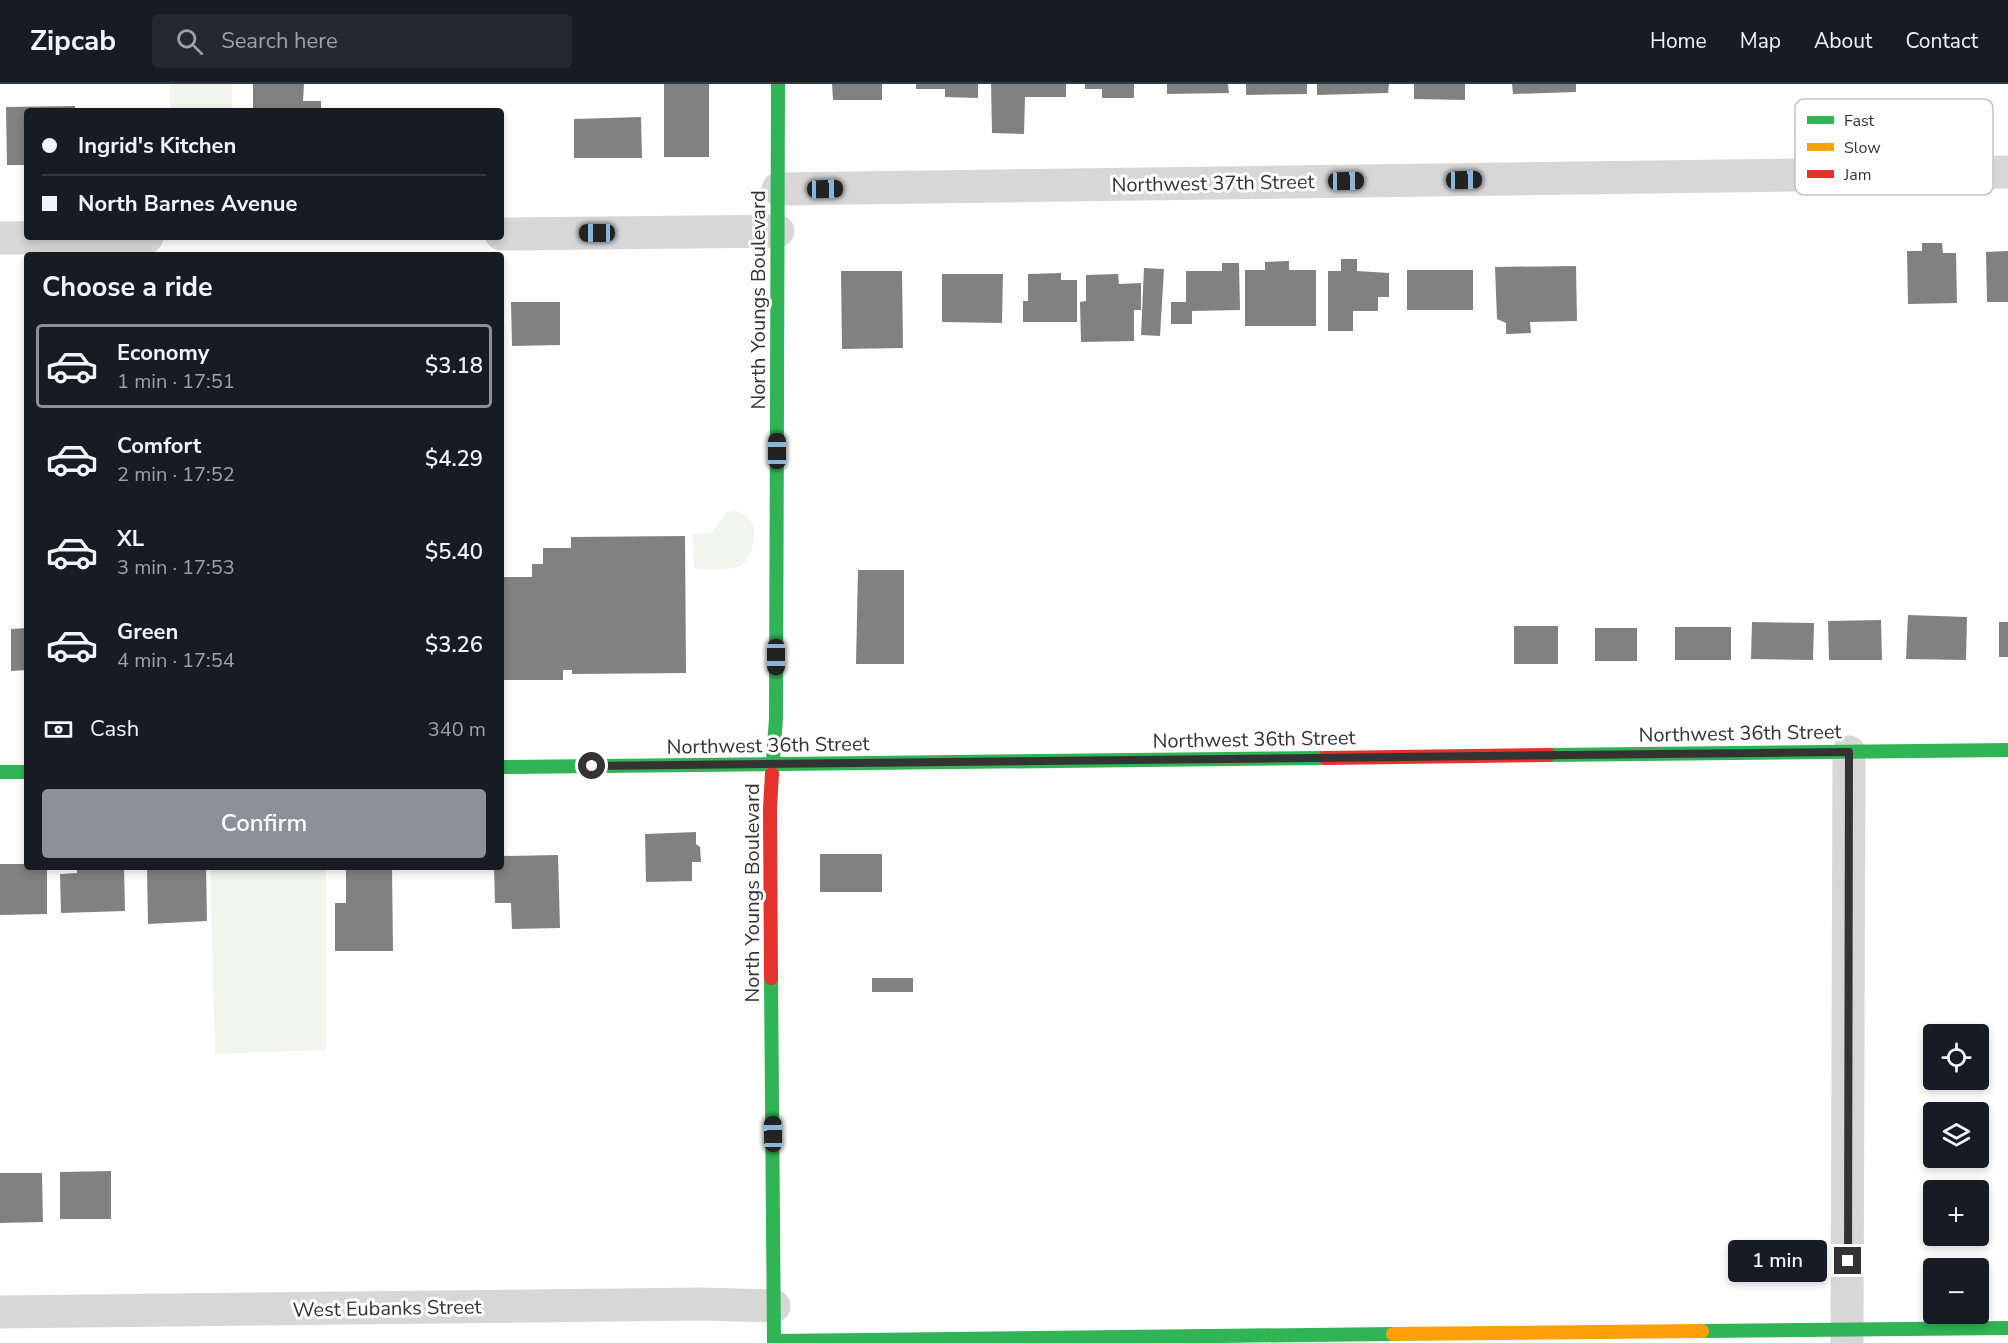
<!DOCTYPE html>
<html lang="en">
<head>
<meta charset="utf-8">
<style>
	body { margin:0; font-family:"Nunito Sans",sans-serif; background:#242831; color:#f1f3f6; height:100vh; display:flex; flex-direction:column; font-size:22px; white-space:nowrap }
	* { box-sizing:border-box; margin:0 }
	p { font-size:20px; color:#9ea1a6 }
	.icon { flex:none; width:33px; height:33px; fill:none; stroke:currentColor; stroke-width:2; stroke-linecap:round; stroke-linejoin:round }
	.map { position:relative; flex:1; overflow:hidden }
	.drawer { position:absolute; left:24px; top:168px; width:480px; height:618px; display:flex; flex-direction:column; background:#171b24; border-radius:6px; box-shadow:0 3px 9px #0003 }
	.drawer>* { flex:none }
	.banner { position:absolute; left:24px; top:24px; width:480px; height:132px; border-radius:6px; box-shadow:0 3px 9px #0003; display:grid; align-content:center; height:132px; padding:0 18px; background:#171b24 }
	.buttons { position:absolute; left:1923px; top:940px; display:grid; gap:12px }
	.buttons a { display:grid; place-items:center; width:66px; height:66px; border-radius:6px; background:#171b24; box-shadow:0 3px 9px #0003; font-size:30px }
	.end { position:absolute; width:27px; height:27px; margin:-14px; border:8px solid #333; background:#fff; box-shadow:0 0 0 3px #fff }
	.from { border-radius:50% }
	.bubble { position:absolute; height:42px; border-radius:6px; background:#171b24; box-shadow:0 3px 9px #0003; font-size:20px; font-weight:600; line-height:42px; text-align:center }
	.car { position:absolute; width:18px; height:36px; margin:-18px -9px; border-radius:8px; box-shadow:0 0 4px 2px #0007; background:linear-gradient(#222 24%,#8ab4d8 0 40%,#222 0 76%,#8ab4d8 0 86%,#222 0) }
	.banner b { display:flex; align-items:center; gap:21px; height:57px; font-size:22px }
	.banner b+b { border-top:2px solid #363941 }
	.banner i { width:15px; height:15px; background:#f1f3f6 }
	ul { padding:0; list-style:none }
	li { display:flex; align-items:center; gap:18px; height:84px; margin:0 12px 9px; padding:0 6px; border:3px solid transparent; border-radius:6px }
	li div { flex:1 }
	li b { display:block; font-size:22px }
	li em { font-style:normal; font-weight:600 }
	li.selected { border-color:#8c9099 }
	li>.icon { width:54px; height:54px; stroke-width:1.5 }
	h2 { padding:0 18px; font-size:27px; line-height:72px }
	.pay { display:flex; align-items:center; gap:15px; height:66px; padding:0 18px; font-size:22px }
	.pay p { margin-inline-start:auto }
	.primary-button { display:flex; gap:12px; margin-top:auto; padding:12px 18px }
	.primary-button a { flex:1; height:69px; border-radius:6px; background:#8c9099; color:#fff; font-size:24px; font-weight:600; line-height:69px; text-align:center }
	header { display:flex; align-items:center; gap:36px; box-sizing:border-box; height:84px; padding:0 30px; background:#171b24; border-bottom:2px solid #363941 }
	header strong { font-size:28px }
	nav { display:flex; gap:33px; margin-inline-start:auto; font-size:21px }
	.search { width:420px; height:54px; background:#242831; display:flex; align-items:center; gap:15px; box-sizing:border-box; padding:0 21px; border-radius:6px; color:#9ea1a6; font-size:22px }
	.map>svg:first-child { display:block }
</style>
</head>
<body>
<header>
<strong>Zipcab</strong>
<div class="search"><svg class="icon" aria-label="search" viewBox="0 0 24 24"><circle cx="10" cy="10" r="6"/><path d="M15 15l6 6"/></svg>Search here</div>
<nav><a>Home</a><a>Map</a><a>About</a><a>Contact</a></nav>
</header>
<div class="map">
<svg width="2008" height="1259" viewBox="0 0 2008 1259">
	<rect width="100%" height="100%" fill="#fff"/>
	<g fill="#f1f5ed">
		<rect x="170" y="0" width="62" height="27"/>
		<path d="M 735,426 C 742,429 750,433 753,441 C 757,454 751,478 738,483 C 725,487 707,485 694,485 L 693,450 L 712,449 L 727,428 Z"/>
		<polygon points="210,783 326,783 326,966 215,970"/>
	</g>
	<g fill="#818181">
		<polygon points="253,0 304,0 303,17 321,17 321,27 253,27"/>
		<rect x="664" y="0" width="45" height="73"/>
		<polygon points="832,0 882,0 882,16 833,16"/>
		<polygon points="916,0 978,0 978,14 945,13 945,5 916,5"/>
		<polygon points="991,0 1066,0 1066,13 1025,13 1024,50 992,49"/>
		<polygon points="1085,0 1134,0 1134,14 1102,14 1102,5 1085,5"/>
		<polygon points="1167,0 1228,0 1229,9 1167,10"/>
		<polygon points="1246,0 1307,0 1307,10 1246,11"/>
		<polygon points="1317,0 1389,0 1388,9 1317,11"/>
		<polygon points="1414,0 1465,0 1465,16 1414,15"/>
		<polygon points="1512,0 1576,0 1576,8 1513,10"/>
		<polygon points="75,22 75,27 27,27 27,81 7,81 6,23"/>
		<polygon points="641,33 642,74 574,74 574,35"/>
		<polygon points="1922,159 1942,159 1943,169 1956,169 1957,219 1908,220 1907,167 1922,167"/>
		<polygon points="2008,167 2008,218 1987,218 1986,168"/>
		<polygon points="1341,175 1357,175 1357,187 1389,189 1389,213 1378,213 1378,227 1353,227 1353,247 1328,247 1328,187 1341,187"/>
		<polygon points="1289,177 1289,186 1316,186 1316,242 1245,242 1245,186 1265,186 1265,178"/>
		<polygon points="1222,179 1239,179 1240,226 1192,227 1192,240 1171,240 1171,218 1186,218 1186,187 1222,187"/>
		<polygon points="1576,182 1577,237 1530,238 1531,249 1506,250 1506,239 1497,235 1495,183"/>
		<polygon points="1144,184 1164,185 1160,252 1141,251"/>
		<rect x="1407" y="186" width="66" height="40"/>
		<polygon points="841,187 902,187 903,264 842,265"/>
		<polygon points="1061,189 1061,196 1077,196 1077,238 1023,238 1023,217 1028,217 1028,190"/>
		<polygon points="942,190 1003,190 1002,239 942,238"/>
		<polygon points="1118,190 1119,200 1141,199 1141,226 1134,226 1134,257 1081,258 1080,218 1086,217 1086,191"/>
		<polygon points="511,218 560,218 560,261 512,262"/>
		<polygon points="685,452 686,589 572,590 572,586 563,586 563,596 501,596 501,493 532,493 532,480 543,480 543,464 571,464 571,453"/>
		<polygon points="858,486 904,486 904,580 856,580"/>
		<polygon points="1908,531 1967,533 1966,576 1906,575"/>
		<polygon points="1881,536 1882,576 1829,576 1828,537"/>
		<polygon points="1752,538 1814,539 1813,576 1751,575"/>
		<rect x="1999" y="538" width="9" height="35"/>
		<rect x="1514" y="542" width="44" height="38"/>
		<rect x="1675" y="543" width="56" height="33"/>
		<polygon points="27,544 27,586 11,587 11,545"/>
		<rect x="1595" y="544" width="42" height="33"/>
		<polygon points="696,748 696,760 700,763 701,778 692,778 692,797 646,798 645,750"/>
		<rect x="820" y="770" width="62" height="38"/>
		<polygon points="558,771 560,844 512,845 511,819 495,819 494,783 501,783 501,772"/>
		<polygon points="0,780 27,780 27,783 47,783 47,830 0,831"/>
		<polygon points="77,783 124,783 125,827 61,829 60,790 77,789"/>
		<polygon points="147,783 206,783 207,837 148,840"/>
		<polygon points="346,783 392,783 393,867 335,867 335,819 346,819"/>
		<rect x="872" y="894" width="41" height="14"/>
		<polygon points="111,1087 111,1135 60,1135 60,1088"/>
		<polygon points="0,1089 42,1089 43,1138 0,1139"/>
	</g>
	<g fill="none" stroke-linecap="round" stroke-linejoin="round">
		<g stroke="#d7d7d7" stroke-width="33">
			<polyline points="778,105 2008,88"/>
			<polyline points="501,150 778,147"/>
			<polyline points="0,154 147,153"/>
			<polyline points="0,1228 702,1220 774,1222"/>
			<polyline points="1847,1259 1849,668"/>
		</g>
		<g stroke="#30b455" stroke-width="14">
			<polyline points="1549,671 2008,666"/>
			<polyline points="501,683 1325,674"/>
			<polyline points="0,688 27,688"/>
			<polyline points="772,690 776,634 778,0"/>
			<polyline points="771,894 774,1259"/>
			<polyline points="1702,1247 2008,1244"/>
			<polyline points="774,1257 1393,1250"/>
		</g>
		<polyline stroke="#ff9f0a" stroke-width="14" points="1393,1250 1702,1247"/>
		<g stroke="#e5322d" stroke-width="14">
			<polyline points="1325,674 1549,671"/>
			<polyline points="771,894 770,724 772,690"/>
		</g>
	</g>
	<g fill="none" stroke-linecap="round" stroke-linejoin="round">
		<polyline stroke="#333" stroke-width="8" points="592,682 1849,668 1848,1177"/>
	</g>
	<g text-anchor="middle" stroke-width="6" stroke-linejoin="round" paint-order="stroke">
		<g font-size="20" fill="#333" stroke="#fff">
			<text transform="translate(1213 99) rotate(-1)" y="7">Northwest 37th Street</text>
			<text transform="translate(758 216) rotate(-90)" y="7">North Youngs Boulevard</text>
			<text transform="translate(1740 649) rotate(-1)" y="7">Northwest 36th Street</text>
			<text transform="translate(1254 655) rotate(-1)" y="7">Northwest 36th Street</text>
			<text transform="translate(768 661) rotate(-1)" y="7">Northwest 36th Street</text>
			<text transform="translate(752 809) rotate(-90)" y="7">North Youngs Boulevard</text>
			<text transform="translate(387 1224) rotate(-1)" y="7">West Eubanks Street</text>
		</g>
	</g>
	<rect x="1795" y="15" width="198" height="96" rx="9" fill="#fff" stroke="#c2c2c2" stroke-width="1.5"/>
	<rect x="1807" y="32" width="27" height="8" fill="#30b455"/>
	<rect x="1807" y="59" width="27" height="8" fill="#ff9f0a"/>
	<rect x="1807" y="86" width="27" height="8" fill="#e5322d"/>
	<g font-size="16" fill="#333">
		<text x="1844" y="42">Fast</text>
		<text x="1844" y="69">Slow</text>
		<text x="1844" y="96">Jam</text>
	</g>
</svg>
<div class="buttons">
<a><svg class="icon" aria-label="locate" viewBox="0 0 24 24"><circle cx="12" cy="12" r="6"/><path d="M12 2v4M12 18v4M2 12h4M18 12h4"/></svg></a>
<a><svg class="icon" aria-label="layers" viewBox="0 0 24 24"><path d="M12 4l9 5-9 5-9-5zM3 14l9 5 9-5"/></svg></a>
<a>+</a>
<a>−</a>
</div>
<i class="end from" style="left:592px;top:682px"></i>
<i class="end" style="left:1848px;top:1177px"></i>
<div class="bubble" style="left:1728px;top:1156px;width:99px">1 min</div>
<i class="car" style="left:1464px;top:96px;rotate:89deg"></i>
<i class="car" style="left:1346px;top:97px;rotate:89deg"></i>
<i class="car" style="left:825px;top:105px;rotate:89deg"></i>
<i class="car" style="left:597px;top:149px;rotate:270deg"></i>
<i class="car" style="left:777px;top:367px;rotate:0deg"></i>
<i class="car" style="left:776px;top:573px;rotate:180deg"></i>
<i class="car" style="left:773px;top:1050px;rotate:359deg"></i>
<div class="banner">
<b><i class="from"></i>Ingrid's Kitchen</b>
<b><i></i>North Barnes Avenue</b>
</div>
<section class="drawer">
<h2>Choose a ride</h2>
<ul>
<li class="selected"><svg class="icon" aria-label="car" viewBox="0 0 24 24"><path d="M5 17H2v-5l4-1 3-4h7l3 4 3 1v5h-3M9 17h6M6 11h13"/><circle cx="7" cy="17" r="2"/><circle cx="17" cy="17" r="2"/></svg><div><b>Economy</b><p>1 min · 17:51</p></div><em>$3.18</em></li>
<li><svg class="icon" aria-label="car" viewBox="0 0 24 24"><path d="M5 17H2v-5l4-1 3-4h7l3 4 3 1v5h-3M9 17h6M6 11h13"/><circle cx="7" cy="17" r="2"/><circle cx="17" cy="17" r="2"/></svg><div><b>Comfort</b><p>2 min · 17:52</p></div><em>$4.29</em></li>
<li><svg class="icon" aria-label="car" viewBox="0 0 24 24"><path d="M5 17H2v-5l4-1 3-4h7l3 4 3 1v5h-3M9 17h6M6 11h13"/><circle cx="7" cy="17" r="2"/><circle cx="17" cy="17" r="2"/></svg><div><b>XL</b><p>3 min · 17:53</p></div><em>$5.40</em></li>
<li><svg class="icon" aria-label="car" viewBox="0 0 24 24"><path d="M5 17H2v-5l4-1 3-4h7l3 4 3 1v5h-3M9 17h6M6 11h13"/><circle cx="7" cy="17" r="2"/><circle cx="17" cy="17" r="2"/></svg><div><b>Green</b><p>4 min · 17:54</p></div><em>$3.26</em></li>
</ul>
<div class="pay"><svg class="icon" aria-label="cash" viewBox="0 0 24 24"><path d="M3 7h18v10H3z"/><circle cx="12" cy="12" r="2"/></svg>Cash<p>340 m</p></div>
<div class="primary-button"><a>Confirm</a></div>
</section>
</div>
</body>
</html>
